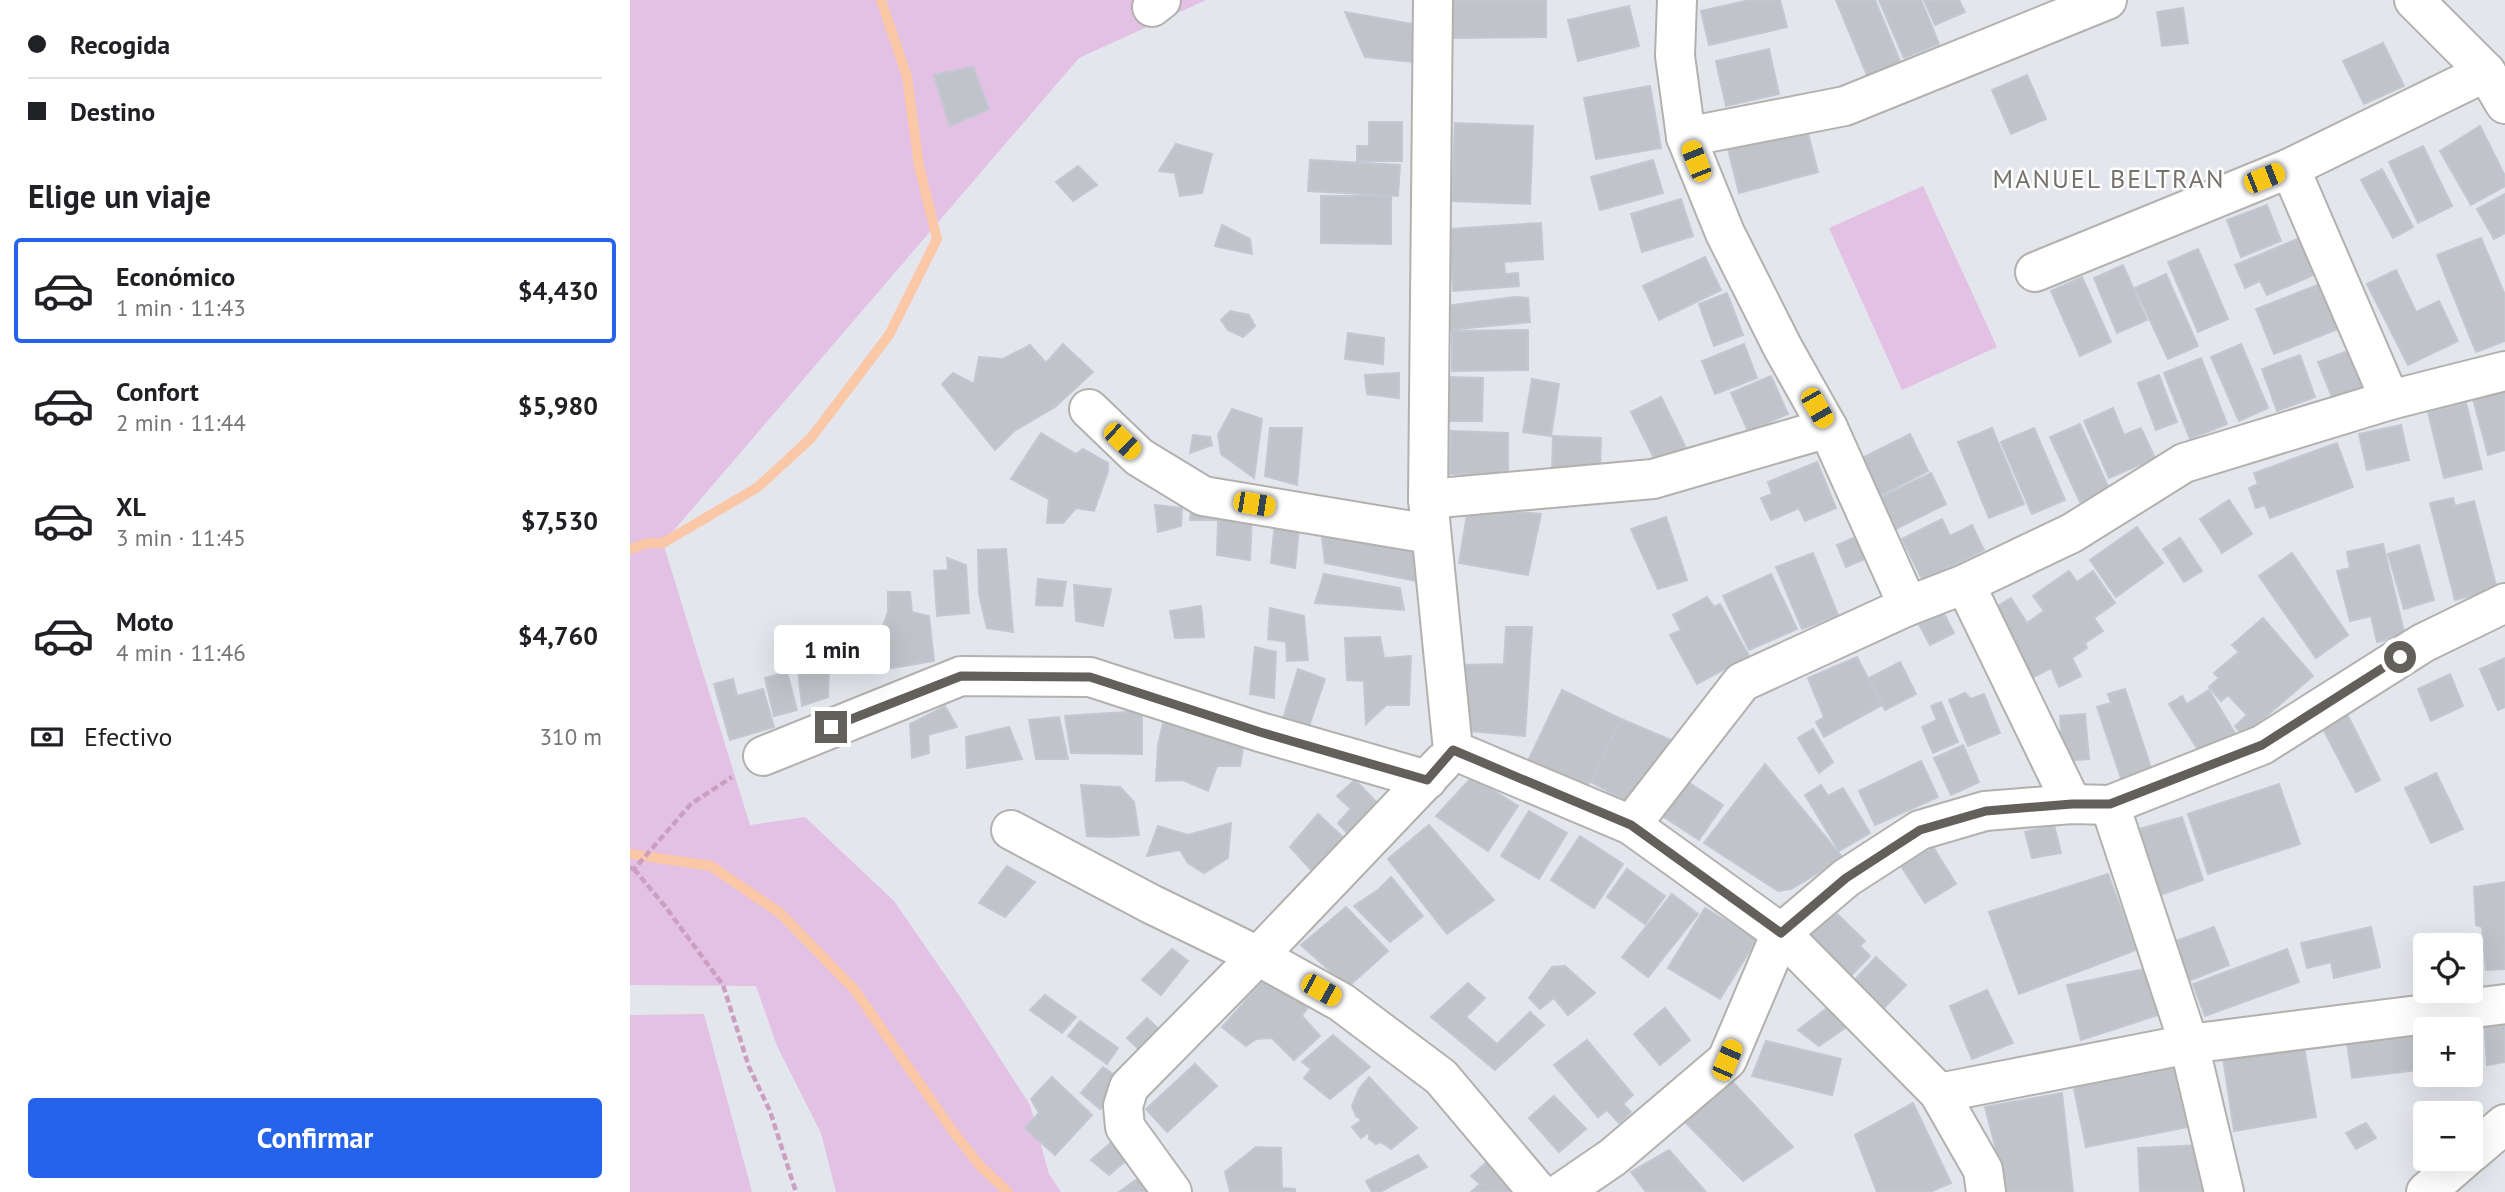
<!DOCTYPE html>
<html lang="es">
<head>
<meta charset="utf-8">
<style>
	body { margin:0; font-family:"PT Sans",sans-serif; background:#f6f6f6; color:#202124; height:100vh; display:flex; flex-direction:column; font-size:26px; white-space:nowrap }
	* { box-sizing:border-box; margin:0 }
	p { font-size:23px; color:#757577 }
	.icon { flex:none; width:38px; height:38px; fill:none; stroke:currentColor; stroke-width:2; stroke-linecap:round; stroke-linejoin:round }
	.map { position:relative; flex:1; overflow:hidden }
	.sheet { display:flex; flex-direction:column; background:#fff; width:630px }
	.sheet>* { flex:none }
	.banner { display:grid; align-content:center; height:154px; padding:0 28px; background:#fff }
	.fabs { position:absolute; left:1783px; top:933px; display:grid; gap:14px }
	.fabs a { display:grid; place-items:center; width:70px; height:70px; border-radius:7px; background:#fff; box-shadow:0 7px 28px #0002; font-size:35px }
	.end { position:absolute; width:32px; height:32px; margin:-16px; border:9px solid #63605c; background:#fff; box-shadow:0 0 0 4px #fff }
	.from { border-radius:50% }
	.bubble { position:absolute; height:49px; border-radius:7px; background:#fff; box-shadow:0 7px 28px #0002; font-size:23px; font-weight:600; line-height:49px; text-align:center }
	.car { position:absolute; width:21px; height:42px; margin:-21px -10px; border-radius:9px; box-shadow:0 0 5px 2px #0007; background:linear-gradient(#f5c518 24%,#345 0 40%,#f5c518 0 76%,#345 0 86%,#f5c518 0) }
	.banner b { display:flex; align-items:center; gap:24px; height:66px; font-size:26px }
	.banner b+b { border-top:2px solid #e0e0e0 }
	.banner i { width:18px; height:18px; background:#202124 }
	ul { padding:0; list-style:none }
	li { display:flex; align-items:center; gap:21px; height:105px; margin:0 14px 10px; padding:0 14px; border:4px solid transparent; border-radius:7px }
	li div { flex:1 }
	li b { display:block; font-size:26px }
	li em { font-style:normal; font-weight:600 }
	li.current { border-color:#2563eb }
	li>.icon { width:63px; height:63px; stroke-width:1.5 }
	h2 { padding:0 28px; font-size:32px; line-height:84px }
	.pay { display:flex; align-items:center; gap:18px; height:77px; padding:0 28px; font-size:26px }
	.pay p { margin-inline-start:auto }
	.cta { display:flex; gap:14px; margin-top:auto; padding:14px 28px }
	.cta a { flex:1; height:80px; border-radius:7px; background:#2563eb; color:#fff; font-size:28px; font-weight:600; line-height:80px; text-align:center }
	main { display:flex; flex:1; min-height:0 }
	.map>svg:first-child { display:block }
</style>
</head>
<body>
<main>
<section class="sheet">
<div class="banner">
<b><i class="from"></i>Recogida</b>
<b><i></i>Destino</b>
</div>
<h2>Elige un viaje</h2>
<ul>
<li class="current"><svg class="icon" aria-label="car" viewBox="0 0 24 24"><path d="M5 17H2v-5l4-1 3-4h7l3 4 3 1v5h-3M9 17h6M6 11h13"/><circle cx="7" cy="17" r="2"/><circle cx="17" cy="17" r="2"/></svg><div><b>Económico</b><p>1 min · 11:43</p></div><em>$4,430</em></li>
<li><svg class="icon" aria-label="car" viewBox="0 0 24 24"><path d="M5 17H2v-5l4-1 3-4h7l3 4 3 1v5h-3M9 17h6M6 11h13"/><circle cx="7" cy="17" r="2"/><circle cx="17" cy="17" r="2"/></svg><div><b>Confort</b><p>2 min · 11:44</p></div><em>$5,980</em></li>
<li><svg class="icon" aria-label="car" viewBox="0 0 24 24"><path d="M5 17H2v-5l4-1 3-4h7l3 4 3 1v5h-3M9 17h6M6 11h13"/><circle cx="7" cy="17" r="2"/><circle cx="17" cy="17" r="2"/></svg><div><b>XL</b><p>3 min · 11:45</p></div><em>$7,530</em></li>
<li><svg class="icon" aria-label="car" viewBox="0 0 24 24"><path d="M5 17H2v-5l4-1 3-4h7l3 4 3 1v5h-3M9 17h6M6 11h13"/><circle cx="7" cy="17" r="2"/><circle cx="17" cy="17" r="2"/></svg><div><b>Moto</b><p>4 min · 11:46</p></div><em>$4,760</em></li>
</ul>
<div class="pay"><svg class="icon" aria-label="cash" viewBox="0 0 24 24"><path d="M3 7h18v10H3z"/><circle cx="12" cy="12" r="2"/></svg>Efectivo<p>310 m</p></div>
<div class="cta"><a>Confirmar</a></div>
</section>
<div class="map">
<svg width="1875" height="1192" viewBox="0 0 1875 1192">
	<rect width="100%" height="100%" fill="#e4e6ed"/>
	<g fill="#e2c1e4">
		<polygon points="0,0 576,0 449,58 33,543 120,825 175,817 264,901 331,998 400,1105 419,1174 431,1192 206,1192 191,1133 147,1046 126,986 0,985"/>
		<polygon points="1293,186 1367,347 1272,390 1199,228"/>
		<polygon points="74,1014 122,1192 0,1192 0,1015"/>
	</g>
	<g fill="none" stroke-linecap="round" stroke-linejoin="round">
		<g stroke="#fac7a7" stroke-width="10">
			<polyline points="0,549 18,543 33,543 128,487 181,438 259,335 307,239 289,166 277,77 251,0"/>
			<polyline points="0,854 81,866 150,913 224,989 322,1130 351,1167 378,1192"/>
		</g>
	</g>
	<g fill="#c0c3c9" stroke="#c2c8d2" stroke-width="2">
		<polygon points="822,0 916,0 916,37 822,38"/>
		<polygon points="1120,0 1150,0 1157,27 1079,45 1071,11"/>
		<polygon points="1206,0 1245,0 1272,66 1239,80"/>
		<polygon points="1249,0 1291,0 1309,44 1274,58"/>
		<polygon points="1294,0 1329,0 1335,12 1305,25"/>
		<polygon points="999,6 1009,46 948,61 938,20"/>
		<polygon points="1553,8 1558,43 1532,46 1527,12"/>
		<polygon points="715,12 788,25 783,62 735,57"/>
		<polygon points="1753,43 1774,86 1734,104 1713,61"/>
		<polygon points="1139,49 1149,94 1096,106 1086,61"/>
		<polygon points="343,67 359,109 320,126 304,75"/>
		<polygon points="1397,75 1416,119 1381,134 1362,90"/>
		<polygon points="1020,86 1031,148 966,159 954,98"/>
		<polygon points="739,122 772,122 772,161 727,161 727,146 739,146"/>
		<polygon points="1175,122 1188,172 1109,193 1096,141"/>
		<polygon points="825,123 903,126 900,204 822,201"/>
		<polygon points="1850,126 1875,176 1875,186 1841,205 1810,151"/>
		<polygon points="546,144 582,154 572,193 550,196 545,173 529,171"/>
		<polygon points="1793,146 1822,206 1788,223 1759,162"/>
		<polygon points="680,160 770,165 768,196 678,191"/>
		<polygon points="1023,160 1033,193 970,210 961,177"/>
		<polygon points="448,166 467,185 443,201 426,182"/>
		<polygon points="1752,169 1783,227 1763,238 1731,180"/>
		<polygon points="1875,194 1875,233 1864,239 1847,209"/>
		<polygon points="691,196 761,196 761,244 691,243"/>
		<polygon points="1051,199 1063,236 1012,252 1001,214"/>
		<polygon points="1637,205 1651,241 1611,257 1597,220"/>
		<polygon points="911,223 913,259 874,262 875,274 888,273 889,286 823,291 819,229"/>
		<polygon points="592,225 620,239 622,254 585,246"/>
		<polygon points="1672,237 1688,273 1637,295 1630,281 1615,288 1605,265"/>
		<polygon points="1851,238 1875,295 1875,341 1846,352 1807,255"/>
		<polygon points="1568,249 1598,319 1568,332 1538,262"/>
		<polygon points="1075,257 1091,290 1029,320 1013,286"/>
		<polygon points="1493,265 1517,320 1487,333 1464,278"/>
		<polygon points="1766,270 1786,312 1809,301 1828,341 1778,365 1737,284"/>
		<polygon points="1536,274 1568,346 1538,359 1505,288"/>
		<polygon points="1452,277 1481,342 1450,356 1421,291"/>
		<polygon points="1690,284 1708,329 1644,354 1626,309"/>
		<polygon points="1097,293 1113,335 1084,346 1069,304"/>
		<polygon points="884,297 898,298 900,322 818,330 815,306"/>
		<polygon points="600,311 619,315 625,326 613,337 598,330 591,320"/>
		<polygon points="898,330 898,370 822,371 822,331"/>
		<polygon points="718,333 754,338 753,364 715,359"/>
		<polygon points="433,344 463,372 425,407 384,431 365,450 312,384 323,373 344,384 349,357 373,359 400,345 416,363"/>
		<polygon points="1114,344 1127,378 1085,394 1072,361"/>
		<polygon points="1611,344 1638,408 1609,421 1581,357"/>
		<polygon points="1720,350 1736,389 1704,402 1688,362"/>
		<polygon points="1670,355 1685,397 1647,411 1632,369"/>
		<polygon points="1571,358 1597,424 1560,439 1534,373"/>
		<polygon points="769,373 769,398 737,394 735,375"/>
		<polygon points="1529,375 1547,422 1526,430 1508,383"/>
		<polygon points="1141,376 1158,414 1118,431 1101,393"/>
		<polygon points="819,377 853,378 852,421 819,421"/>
		<polygon points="902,379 929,384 921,436 893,432"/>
		<polygon points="1875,390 1875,450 1858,455 1843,399"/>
		<polygon points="1031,397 1058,452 1028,466 1001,412"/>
		<polygon points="1836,403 1852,469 1814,478 1798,412"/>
		<polygon points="1483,408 1494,435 1511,428 1525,458 1479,478 1454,421"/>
		<polygon points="602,409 632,419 624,478 591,454 588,435"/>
		<polygon points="1450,424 1479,489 1450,502 1420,437"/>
		<polygon points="1771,425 1779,460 1737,470 1729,434"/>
		<polygon points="640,428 672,428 667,485 635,476"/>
		<polygon points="1362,428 1394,504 1359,518 1328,442"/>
		<polygon points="1404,428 1435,500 1402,514 1371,442"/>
		<polygon points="821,431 878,433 878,475 820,474"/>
		<polygon points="411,433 446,454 453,449 478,463 478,471 464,511 446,508 433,523 417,523 419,499 381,479"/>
		<polygon points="1280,434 1298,471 1247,497 1228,460"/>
		<polygon points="563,435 580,437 582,445 560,453"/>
		<polygon points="923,436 971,438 970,474 922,472"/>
		<polygon points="1707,443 1723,487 1640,518 1635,505 1626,508 1619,488 1628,484 1624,473"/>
		<polygon points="1187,462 1206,508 1175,521 1169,508 1141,520 1131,498 1142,494 1138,482"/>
		<polygon points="1301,473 1316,504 1266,529 1251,497"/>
		<polygon points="1823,498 1825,506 1844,501 1867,589 1825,600 1800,503"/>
		<polygon points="1599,500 1622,534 1592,553 1570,519"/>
		<polygon points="562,501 622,515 620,560 587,555 588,520 560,520"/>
		<polygon points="525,505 552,508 551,526 528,532"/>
		<polygon points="838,508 911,514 898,575 829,563"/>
		<polygon points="1036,517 1057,580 1028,589 1001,529"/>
		<polygon points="1312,519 1320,536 1342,525 1354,550 1293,581 1272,539"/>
		<polygon points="670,520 665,568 641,563 645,521"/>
		<polygon points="1507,527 1533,563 1486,597 1460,560"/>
		<polygon points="691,529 785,545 791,582 695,563"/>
		<polygon points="1230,535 1240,557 1216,567 1207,545"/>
		<polygon points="1550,538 1572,571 1554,582 1533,549"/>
		<polygon points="1753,544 1775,636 1747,642 1741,616 1720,621 1707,571 1720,568 1717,552"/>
		<polygon points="1789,545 1804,600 1774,609 1758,554"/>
		<polygon points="376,549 383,632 357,628 349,594 348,550"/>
		<polygon points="1183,553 1208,615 1172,629 1146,567"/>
		<polygon points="1662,553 1718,635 1686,658 1629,576"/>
		<polygon points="317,558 336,565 339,613 307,616 304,571 318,570"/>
		<polygon points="1439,571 1447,582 1463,571 1485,603 1464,618 1473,631 1455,643 1457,648 1442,658 1451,676 1429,687 1421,668 1390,684 1360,624 1373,617 1368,606 1381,598 1397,623 1414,611 1403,596"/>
		<polygon points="694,574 770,588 774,610 685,603"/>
		<polygon points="1141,574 1167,629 1119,650 1093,596"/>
		<polygon points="408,579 436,582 432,606 406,605"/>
		<polygon points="444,585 481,589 473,626 446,621"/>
		<polygon points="258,592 280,592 282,612 299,616 304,661 256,669 253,626 258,612"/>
		<polygon points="1077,597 1084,607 1090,604 1119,656 1067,684 1040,635 1051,630 1043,615"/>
		<polygon points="571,606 574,637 545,638 540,611"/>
		<polygon points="1310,606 1324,633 1300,645 1286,619"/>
		<polygon points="640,608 674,616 678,660 657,661 656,642 638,639"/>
		<polygon points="1633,618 1683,676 1613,736 1605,726 1617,715 1598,695 1591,701 1579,687 1589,678 1584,673 1609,652 1602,645"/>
		<polygon points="876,627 902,627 895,736 830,730 830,665 874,664"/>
		<polygon points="750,637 754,658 781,656 779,705 756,705 736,724 734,681 717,680 715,638"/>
		<polygon points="179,644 200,645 198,697 172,706 168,670 175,660"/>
		<polygon points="625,647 646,652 644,698 620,694"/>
		<polygon points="1227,657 1252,705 1194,737 1186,722 1194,717 1178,678"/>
		<polygon points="1875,658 1875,707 1868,710 1850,669"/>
		<polygon points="1270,662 1286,694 1255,710 1239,678"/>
		<polygon points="668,669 695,679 678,729 653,719"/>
		<polygon points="157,672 167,710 144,716 135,678"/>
		<polygon points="1820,674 1833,706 1801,721 1788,689"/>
		<polygon points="103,679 107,696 133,689 144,727 100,740 84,684"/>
		<polygon points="1495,689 1523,774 1493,784 1467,707 1481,703 1478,694"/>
		<polygon points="932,690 991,719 961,782 950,787 897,763"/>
		<polygon points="1579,690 1606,735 1572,756 1539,704 1552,696 1557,704"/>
		<polygon points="1335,693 1341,699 1354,694 1370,733 1338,746 1319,700"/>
		<polygon points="1311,702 1328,742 1303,753 1292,727 1307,720 1301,706"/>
		<polygon points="315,706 327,727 298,735 299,753 282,758 280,724"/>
		<polygon points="536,709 614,742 610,766 587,766 578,791 553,780 526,781 528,746"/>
		<polygon points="512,711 512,754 441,753 435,716"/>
		<polygon points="1716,712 1750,780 1726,792 1691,725"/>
		<polygon points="1455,714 1459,759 1433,761 1430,716"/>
		<polygon points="429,717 438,759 406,759 399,720"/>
		<polygon points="991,719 1041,740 1005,806 961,782"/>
		<polygon points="379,727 392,759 337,768 336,737"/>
		<polygon points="1183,729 1203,762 1189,773 1168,738"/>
		<polygon points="1333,745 1349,782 1321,795 1304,758"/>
		<polygon points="1291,761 1308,797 1245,825 1229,791"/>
		<polygon points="1135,764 1213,858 1161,889 1148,891 1074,843"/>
		<polygon points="1806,773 1833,829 1801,843 1775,788"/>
		<polygon points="842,777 888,806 858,851 806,816"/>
		<polygon points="725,780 758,814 729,846 708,823 721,809 707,796"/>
		<polygon points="1055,780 1093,805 1069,840 1031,815"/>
		<polygon points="1649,784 1670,844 1578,874 1558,814"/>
		<polygon points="451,785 490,787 504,802 509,835 481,837 457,836"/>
		<polygon points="1191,785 1198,796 1213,788 1240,833 1209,851 1175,795"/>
		<polygon points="899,811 937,833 909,879 871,856"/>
		<polygon points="688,814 713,837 683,872 660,847"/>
		<polygon points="1552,817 1573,880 1522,898 1499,832"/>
		<polygon points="601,823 598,858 574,873 558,863 550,850 517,856 528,826 558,835"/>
		<polygon points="799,825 864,900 817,934 758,859"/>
		<polygon points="1424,825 1431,853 1402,858 1395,832"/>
		<polygon points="950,836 993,864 964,908 921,880"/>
		<polygon points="1303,847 1326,884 1295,903 1271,866"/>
		<polygon points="377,866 405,882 375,917 349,903"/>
		<polygon points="997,869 1035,896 1015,924 977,897"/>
		<polygon points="1478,874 1506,950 1389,994 1359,912"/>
		<polygon points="761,877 793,916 760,942 724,906 748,890"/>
		<polygon points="1875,882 1875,969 1856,970 1852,927 1846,925 1844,887"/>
		<polygon points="1042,894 1068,914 1018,977 992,957"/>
		<polygon points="716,907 758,951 718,987 671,945"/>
		<polygon points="1075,908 1127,939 1090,999 1038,968"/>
		<polygon points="1203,910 1235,941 1230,946 1240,956 1219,978 1170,945"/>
		<polygon points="1584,927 1599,965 1554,983 1538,944"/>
		<polygon points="1741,927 1750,967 1704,978 1701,962 1677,968 1671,943"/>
		<polygon points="542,949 558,961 531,995 512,980"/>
		<polygon points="1657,949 1669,982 1575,1016 1563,984"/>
		<polygon points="1246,957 1276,985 1250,1012 1220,985"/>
		<polygon points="935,966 965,993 938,1015 924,998 910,1009 899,998 922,967"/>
		<polygon points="1515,969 1531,1014 1451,1040 1437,985"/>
		<polygon points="641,972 680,1004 672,1016 690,1036 664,1060 642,1038 626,1039 616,1046 592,1027"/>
		<polygon points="838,983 855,998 836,1017 867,1044 900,1012 914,1025 865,1070 801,1017"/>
		<polygon points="1357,990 1383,1043 1342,1059 1320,1006"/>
		<polygon points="415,995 446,1017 432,1033 400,1010"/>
		<polygon points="1035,1008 1060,1040 1030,1065 1004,1034"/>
		<polygon points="1197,1008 1218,1026 1189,1046 1168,1030"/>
		<polygon points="1875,1014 1875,1062 1857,1065 1854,1018"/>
		<polygon points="517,1018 533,1033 514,1054 497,1038"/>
		<polygon points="450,1021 488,1048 477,1064 438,1036"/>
		<polygon points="1796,1029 1796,1069 1722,1078 1716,1036"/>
		<polygon points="703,1035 740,1067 700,1099 674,1078 681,1069 672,1062"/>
		<polygon points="957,1040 1003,1095 993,1104 1001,1112 989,1123 977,1110 968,1117 924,1065"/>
		<polygon points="1136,1041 1211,1059 1202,1095 1122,1076"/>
		<polygon points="1673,1041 1686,1117 1604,1131 1592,1051"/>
		<polygon points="1549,1058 1563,1126 1456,1147 1442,1079"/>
		<polygon points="565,1064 587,1086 537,1132 516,1109"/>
		<polygon points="473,1067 492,1080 470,1109 451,1093"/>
		<polygon points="422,1077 462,1115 425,1155 395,1128 409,1113 401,1099"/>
		<polygon points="739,1077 787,1128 761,1149 751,1142 746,1144 739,1139 739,1132 731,1138 722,1127 732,1120 726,1116 722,1106 729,1089"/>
		<polygon points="1100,1079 1163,1147 1113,1181 1055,1122"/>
		<polygon points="1432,1093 1443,1192 1377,1192 1355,1107"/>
		<polygon points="924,1096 956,1129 929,1152 899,1118"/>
		<polygon points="1283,1103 1321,1183 1300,1192 1247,1192 1225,1135"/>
		<polygon points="1736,1123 1746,1138 1726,1149 1716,1133"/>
		<polygon points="486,1138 504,1154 479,1175 461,1160"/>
		<polygon points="1571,1145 1573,1192 1510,1192 1508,1148"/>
		<polygon points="626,1147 651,1148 652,1188 665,1189 665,1192 600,1192 595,1172"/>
		<polygon points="1039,1150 1076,1192 1016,1192 1001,1172"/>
		<polygon points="866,1154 891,1181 878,1192 841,1192 850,1184 841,1176"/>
		<polygon points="788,1155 797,1167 750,1192 742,1192 736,1181"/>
		<polygon points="518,1175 530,1192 489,1192 504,1181"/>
	</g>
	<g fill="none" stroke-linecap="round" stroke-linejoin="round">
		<defs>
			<g id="minor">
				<polyline points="803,0 798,499 823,750 1001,825 1151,933 1309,1093 1353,1170 1356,1192"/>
				<polyline points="1047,0 1045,56 1056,137 1095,233 1153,348 1198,428 1278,606"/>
				<polyline points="1784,0 1856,72 1875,104"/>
				<polyline points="522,7 531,0"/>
				<polyline points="1056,137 1215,106 1477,0"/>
				<polyline points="1660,168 1760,400"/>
				<polyline points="1405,272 1660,168 1856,72"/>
				<polyline points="459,409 509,457 573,496 800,534"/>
				<polyline points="798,499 1023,479 1198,428"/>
				<polyline points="1335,584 1442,804"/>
				<polyline points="133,756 331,676 460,677 630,732 797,780"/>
				<polyline points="1480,805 1559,1044 1594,1192"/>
				<polyline points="1001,825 1112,682 1278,606 1335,584 1442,533 1554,463 1760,400 1875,371"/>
				<polyline points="381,830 521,904 628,956 711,1002 811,1077 908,1192"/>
				<polyline points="1309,1093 1559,1044 1875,1004"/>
				<polyline points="1841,1153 1875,1124"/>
				<polyline points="542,1192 495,1127 493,1106 499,1087 628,956 812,763"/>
				<polyline points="932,1192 983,1157 1097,1060 1151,933 1216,878 1290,830 1355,811 1442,804 1480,805 1632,745 1793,643 1875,603"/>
				<polyline points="1796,1192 1835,1158"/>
			</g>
		</defs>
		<use href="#minor" stroke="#b3b1ad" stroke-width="42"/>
		<g stroke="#cc9fc2" stroke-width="4.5" stroke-dasharray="7 3.5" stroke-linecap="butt">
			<polyline points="0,868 4,869 61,804 102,777"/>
			<polyline points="4,869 34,905 93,985 119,1067 140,1111 166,1192"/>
		</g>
		<use href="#minor" stroke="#fff" stroke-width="38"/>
	</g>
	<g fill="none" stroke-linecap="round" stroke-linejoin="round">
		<polyline stroke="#63605c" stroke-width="9" points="201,727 331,676 460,677 630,732 797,780 823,750 1001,825 1151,933 1216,878 1290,830 1356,811 1442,804 1480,804 1632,745 1770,657"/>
	</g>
	<g text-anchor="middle" stroke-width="5" stroke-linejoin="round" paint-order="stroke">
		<g font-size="26" letter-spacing="2" fill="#75716d" stroke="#fff">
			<text x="1479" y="188">MANUEL BELTRAN</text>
		</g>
	</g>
</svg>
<div class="fabs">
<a><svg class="icon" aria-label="locate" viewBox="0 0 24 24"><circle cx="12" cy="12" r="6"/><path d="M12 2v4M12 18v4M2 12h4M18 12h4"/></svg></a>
<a>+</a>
<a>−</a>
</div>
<i class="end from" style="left:1770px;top:657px"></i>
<i class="end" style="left:201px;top:727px"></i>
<div class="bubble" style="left:144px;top:625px;width:116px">1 min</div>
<i class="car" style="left:1066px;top:161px;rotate:338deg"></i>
<i class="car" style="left:1634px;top:178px;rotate:68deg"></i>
<i class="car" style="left:1187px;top:408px;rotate:150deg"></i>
<i class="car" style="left:492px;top:441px;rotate:134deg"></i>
<i class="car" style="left:624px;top:504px;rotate:99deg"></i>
<i class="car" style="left:691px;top:990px;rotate:119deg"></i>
<i class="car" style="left:1097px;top:1060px;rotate:23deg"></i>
</div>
</main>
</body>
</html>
